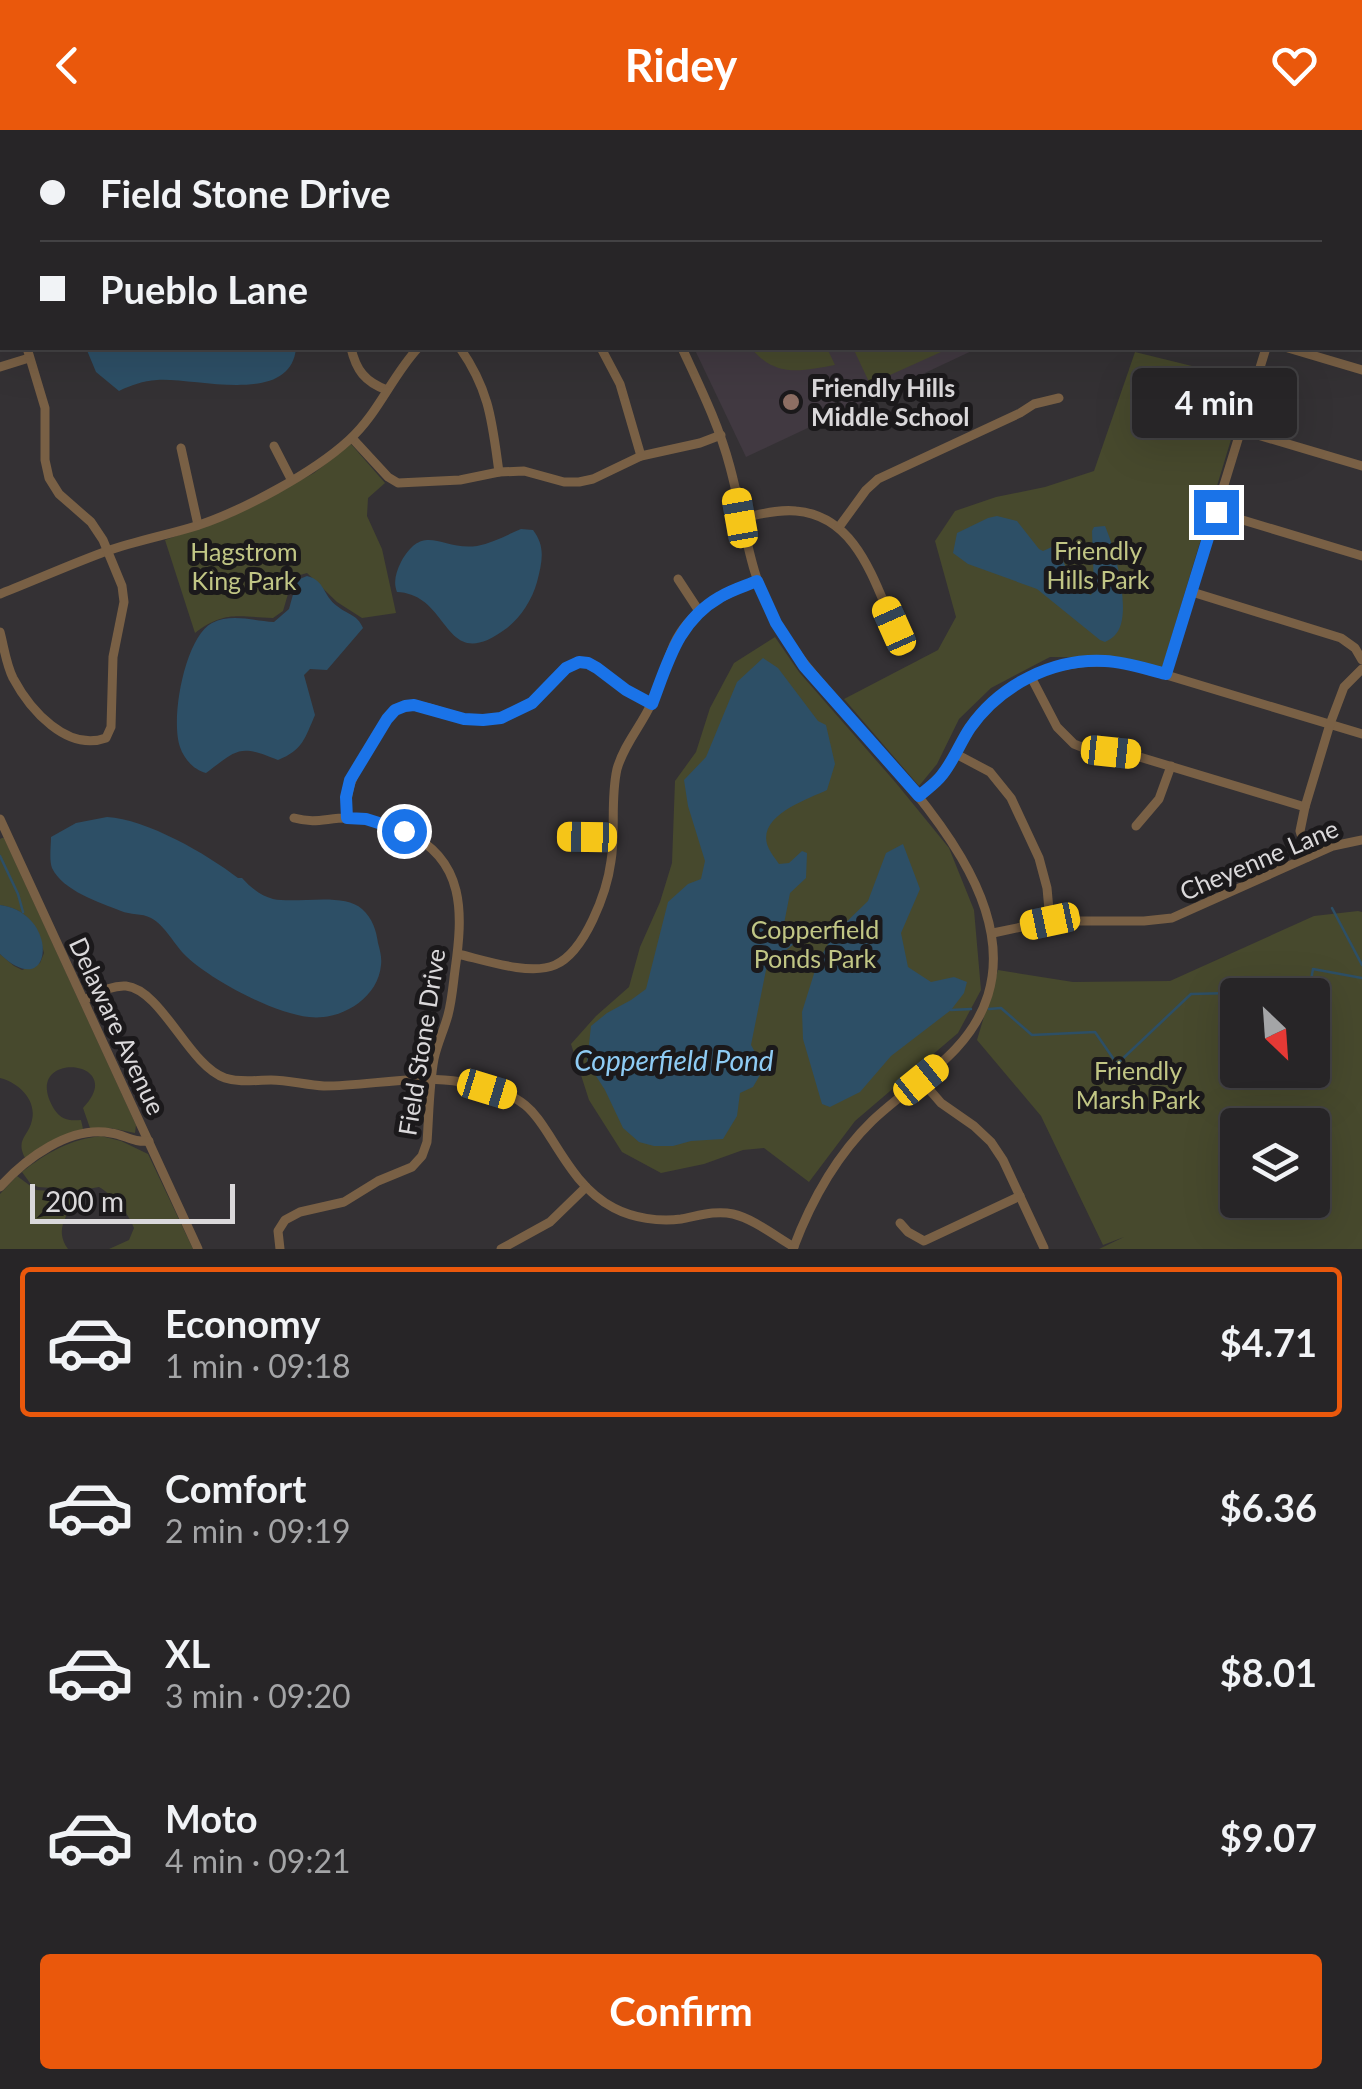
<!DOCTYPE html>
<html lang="en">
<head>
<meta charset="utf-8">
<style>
	body { margin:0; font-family:Lato,sans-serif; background:#2f2d2f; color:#f1f3f6; height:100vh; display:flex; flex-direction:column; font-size:38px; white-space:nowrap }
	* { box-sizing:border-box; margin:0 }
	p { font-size:32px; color:#a4a5a7 }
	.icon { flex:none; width:55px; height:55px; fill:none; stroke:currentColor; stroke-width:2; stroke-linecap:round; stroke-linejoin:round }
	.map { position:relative; height:1119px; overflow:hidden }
	.panel { display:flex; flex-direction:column; background:#272527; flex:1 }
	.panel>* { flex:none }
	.top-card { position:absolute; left:0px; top:0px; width:1362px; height:220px; box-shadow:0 10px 40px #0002,0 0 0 2px #434244; display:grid; align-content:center; height:220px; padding:0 40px; background:#272527 }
	.needle { width:65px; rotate:155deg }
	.tools { position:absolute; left:1220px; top:848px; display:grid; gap:20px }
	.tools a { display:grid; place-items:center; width:110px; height:110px; border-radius:10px; background:#272527; box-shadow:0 10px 40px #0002,0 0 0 2px #434244; font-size:50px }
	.scale { position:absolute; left:30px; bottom:25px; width:205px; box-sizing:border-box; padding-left:10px; border:5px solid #dad8da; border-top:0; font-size:28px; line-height:35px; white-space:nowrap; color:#dad8da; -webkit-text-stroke:8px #1b191b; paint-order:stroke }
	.end { position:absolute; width:45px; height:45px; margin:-22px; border:12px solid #1a73e8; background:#fff; box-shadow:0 0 0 5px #fff }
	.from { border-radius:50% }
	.bubble { position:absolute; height:70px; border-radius:10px; background:#272527; box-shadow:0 10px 40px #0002,0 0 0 2px #434244; font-size:32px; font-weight:700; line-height:70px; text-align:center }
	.car { position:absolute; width:30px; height:60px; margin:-30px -15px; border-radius:12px; box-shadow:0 0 8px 2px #0007; background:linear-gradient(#f5c518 24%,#345 0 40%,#f5c518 0 76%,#345 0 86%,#f5c518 0) }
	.top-card b { display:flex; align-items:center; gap:35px; height:95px; font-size:38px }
	.top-card b+b { border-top:2px solid #434244 }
	.top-card i { width:25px; height:25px; background:#f1f3f6 }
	ul { padding:18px 0 0; list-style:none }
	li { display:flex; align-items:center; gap:30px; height:150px; margin:0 20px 15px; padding:0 20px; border:5px solid transparent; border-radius:10px }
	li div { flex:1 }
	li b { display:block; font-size:38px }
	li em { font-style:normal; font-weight:700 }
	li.active { border-color:#ea580c }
	li>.icon { width:90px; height:90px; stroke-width:1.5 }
	.action { display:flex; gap:20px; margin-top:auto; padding:20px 40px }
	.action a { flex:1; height:115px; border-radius:10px; background:#ea580c; color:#fff; font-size:40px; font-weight:700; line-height:115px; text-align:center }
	header { display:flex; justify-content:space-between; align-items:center; height:130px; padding:0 40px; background:#ea580c; color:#fff; font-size:45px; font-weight:700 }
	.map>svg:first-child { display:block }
</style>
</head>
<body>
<header><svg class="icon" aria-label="back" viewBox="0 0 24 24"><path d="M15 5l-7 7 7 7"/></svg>Ridey<svg class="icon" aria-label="heart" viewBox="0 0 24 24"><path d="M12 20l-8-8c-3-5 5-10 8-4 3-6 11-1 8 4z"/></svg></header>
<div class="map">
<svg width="1362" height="1119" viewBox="0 0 1362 1119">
	<rect width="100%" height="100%" fill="#343134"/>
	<g fill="#413941">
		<polygon points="799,0 968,0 971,2 797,2"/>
		<polygon points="694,218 978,218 746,327"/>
	</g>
	<g fill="#47492d" fill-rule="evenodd">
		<path d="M 751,218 L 827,218 L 835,235 C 801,241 776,248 751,218 Z"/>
		<polygon points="853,218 950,218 870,254"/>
		<polygon points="1135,222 1249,250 1162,538 1126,528 1050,527 991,558 959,589 937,634 919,656 844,569 938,520 956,487 935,411 955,381 996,367 1045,357 1094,341"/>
		<path d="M 351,314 L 385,353 L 368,368 L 367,386 L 382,419 L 396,483 L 362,488 L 337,472 L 307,443 L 293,447 L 283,481 L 273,488 C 238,487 225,480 195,503 L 165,410 L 231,387 L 314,343 Z"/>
		<polygon points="775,507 799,542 896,653 949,718 974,780 981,860 958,903 855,991 809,1052 764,1018 743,1020 704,1034 661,1043 622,1022 589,970 571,914 596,886 629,857 640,817 660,772 672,733 675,651 696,622 710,578 734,533"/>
		<path d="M 2,708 L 4,708 L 136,995 L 135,1003 L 110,998 L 90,998 L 83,978 C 131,928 18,919 54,979 C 61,990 69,991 81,990 L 83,999 L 53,1010 L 25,1028 C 15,1009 29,1006 32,990 C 37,969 17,952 0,948 L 0,824 L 14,836 L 22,840 L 40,833 L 44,823 C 38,797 28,779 0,775 L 0,709 Z"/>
		<path d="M 1358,781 L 1362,782 L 1362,1119 L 1099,1119 L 1124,1107 L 1103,1115 L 1041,986 L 977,910 L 998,840 L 1073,852 L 1170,851 L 1314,786 ZM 1238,865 L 1312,865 L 1312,940 L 1238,940 ZM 1238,995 L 1312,995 L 1312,1070 L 1238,1070 Z"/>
		<path d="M 101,1006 L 121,1011 L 148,1024 L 193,1119 L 109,1119 L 129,1110 L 134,1098 C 128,1082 113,1065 99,1057 L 82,1060 L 38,1057 L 30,1053 L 22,1042 C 46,1023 71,1009 101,1006 Z"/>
		<path d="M 17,1046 L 36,1060 L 78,1063 C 69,1084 53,1098 68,1119 L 0,1119 L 0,1064 Z"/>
	</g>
	<g fill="#2d4f66">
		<path d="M 86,218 L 296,218 C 291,277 194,247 157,250 C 143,251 131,255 119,261 L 96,242 Z"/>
		<path d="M 997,386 L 1017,391 L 1039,419 L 1043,421 L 1054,416 C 1071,437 1063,453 1091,465 L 1094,458 L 1092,401 L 1094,397 L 1105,396 C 1115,419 1128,470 1121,494 C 1118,504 1113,508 1105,512 L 1100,510 L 1037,459 L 968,434 L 953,423 L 957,403 L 988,388 Z"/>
		<path d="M 521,399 L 533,400 C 546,417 542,432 537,452 C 532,470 521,487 507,498 C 442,547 452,464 397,462 C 393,452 396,442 401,432 C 424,391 441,421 477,416 C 492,413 507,405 521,399 Z"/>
		<path d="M 307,446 C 325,450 323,466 337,476 C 348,485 357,484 363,498 L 327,540 L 310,539 L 304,545 L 315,585 C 305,608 303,620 278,630 C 239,614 238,619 206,643 C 194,640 184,629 180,617 C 170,589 185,507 212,493 C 232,483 253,491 274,492 L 289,479 L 297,450 Z"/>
		<path d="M 763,528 L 778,538 L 818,591 L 826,595 L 835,634 L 827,660 C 808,669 759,685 767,714 C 769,721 775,728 779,734 L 789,733 L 802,721 L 807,723 L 806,748 L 790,763 L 781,809 L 794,814 L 767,835 L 751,915 L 764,938 L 753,957 L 740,963 L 737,986 L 723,1009 L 691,1011 L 673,1016 L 654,1016 L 639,1012 L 623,998 L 605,960 L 587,932 L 591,896 L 607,883 L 631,870 L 646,859 L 668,772 L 688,754 L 701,749 L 705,731 L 688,676 L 684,650 L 706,627 L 737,552 Z"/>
		<path d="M 107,687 C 146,689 207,724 238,748 L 242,748 C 250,757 261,766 273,769 C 298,774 343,762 362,779 C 373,789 376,800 378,813 C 380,820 382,828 381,835 C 378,869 340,891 309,887 C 273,883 213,851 187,827 C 175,816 165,795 151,788 C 142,783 130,785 121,781 C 99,772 63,761 52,738 C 49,730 51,716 51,707 L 76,693 Z"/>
		<polygon points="903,714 920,759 901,803 908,837 931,852 954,847 967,852 964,863 951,880 891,926 860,962 830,977 822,974 803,909 802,882 817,834 833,805 868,771 886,723"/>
		<path d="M 0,775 C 61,783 53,875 0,824 Z"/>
	</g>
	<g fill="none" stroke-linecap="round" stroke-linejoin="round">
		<g stroke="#2d4f66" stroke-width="2.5">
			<polyline points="0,726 18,764 23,782"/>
			<polyline points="1332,778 1362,835"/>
			<polyline points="802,821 817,834"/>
			<polyline points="989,879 1001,878 1032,905 1095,902 1117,934 1191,864 1309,861 1313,839 1362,848"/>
			<polyline points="951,880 971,879"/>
		</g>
		<g stroke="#796045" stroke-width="9">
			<polyline points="710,0 713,2"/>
			<polyline points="397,2 397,0"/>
			<polyline points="785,2 787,0"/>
			<polyline points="1352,2 1355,0"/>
			<polyline points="0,104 2,103"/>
			<path d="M 351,218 C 356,240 365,252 387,260"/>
			<path d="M 460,218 C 490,261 492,292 499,342"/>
			<polyline points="601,218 620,254 641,326"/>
			<path d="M 682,218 C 700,257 719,295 730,337 C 745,392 748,445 778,496 C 839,597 1028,735 988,865 C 970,924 914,951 872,991 C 835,1027 811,1071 793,1119"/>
			<polyline points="1288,218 1362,240"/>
			<polyline points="0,237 29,228"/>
			<polyline points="1241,300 1362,336"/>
			<polyline points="352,308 388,347 398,353 460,350 499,342 524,341 564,352 579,352 593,349 641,326 700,313 721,305"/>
			<polyline points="274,316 291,349"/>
			<polyline points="181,318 198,395"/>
			<polyline points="1216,382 1362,426"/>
			<path d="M 740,388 C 758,385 778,379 796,381 C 856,386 873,449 894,496"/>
			<polyline points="839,397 866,360 878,349 1020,283 1034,274 1059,268"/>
			<polyline points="678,449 699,481"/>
			<polyline points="1192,462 1341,508 1355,518 1362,530"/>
			<path d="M 0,464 C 36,450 71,434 107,421 C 136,411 167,405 196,396 C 242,381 313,343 349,310 C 378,284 392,246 418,218"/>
			<path d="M 0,502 C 4,517 6,534 13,548 C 30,580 67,622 106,608 L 111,597 L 113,527 L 124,472 L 122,456 L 103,410 L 91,392 L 59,364 L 49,348 L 45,330 L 45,278 L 27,218"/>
			<polyline points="1166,544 1266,218"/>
			<polyline points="1031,547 1057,597 1074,614 1089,620 1133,625 1305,677"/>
			<polyline points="956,624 990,642 1011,668 1039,728 1047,758 1050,791"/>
			<path d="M 919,666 C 927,659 936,653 942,645 C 954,630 960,612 971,597 C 1009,542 1067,526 1130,534 L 1362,604"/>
			<path d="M 347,688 C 345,656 354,644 370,617 C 377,605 384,588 396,580 C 415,567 442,584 462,588 C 477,592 493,590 507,585 C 517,582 526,577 534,571 C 549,560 566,527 588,533 C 601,536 613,552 625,560 C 633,565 643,569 651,574"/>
			<polyline points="0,689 198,1119"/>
			<polyline points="1136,696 1159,669 1171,636"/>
			<polyline points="561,707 613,707"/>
			<polyline points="1308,727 1300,701 1305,677 1330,594 1344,557 1362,539"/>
			<polyline points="993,803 1050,791 1144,791 1172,788 1333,716 1362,710"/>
			<path d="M 458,824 C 484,830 530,846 555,835 C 585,822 607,762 611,731 C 616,701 610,670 617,639 C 624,614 642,595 652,572 C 661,553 666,533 674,514 C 690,479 723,465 757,451"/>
			<path d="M 84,870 C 97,864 111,855 126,856 C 162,860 189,936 225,948 C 240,953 255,950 271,950 C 288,950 306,955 324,956 C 370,956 415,944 461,952 C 481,955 509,962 525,975 C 535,983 542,994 549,1005 C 566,1032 583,1062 614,1078 C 633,1088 659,1092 681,1089 C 698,1086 715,1080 733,1084 C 754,1089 775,1106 794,1117"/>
			<polyline points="921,950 941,973 974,996 991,1012 1003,1030 1044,1118"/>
			<path d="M 0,1057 C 25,1029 70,995 111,1003 C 125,1005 134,1013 149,1011"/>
			<polyline points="900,1093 908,1102 924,1111 1020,1066"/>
			<path d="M 280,1119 L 278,1101 L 285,1090 L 300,1082 L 344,1072 L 378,1051 L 412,1037 L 422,1026 L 427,1012 C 429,985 429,956 434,929 C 437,914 444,900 448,885 C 452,870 453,855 455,840 C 463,784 466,730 406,702 C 389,694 366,687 347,688 C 326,688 316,694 294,688"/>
			<polyline points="501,1119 550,1092 586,1057"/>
		</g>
	</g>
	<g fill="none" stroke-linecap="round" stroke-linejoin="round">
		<path stroke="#1a73e8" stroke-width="12" d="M 404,701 L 366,689 L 347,688 L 346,667 L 350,650 L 387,589 L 395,580 L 405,576 L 414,575 L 464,589 L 483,590 L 501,588 L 532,573 L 566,538 L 579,532 L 588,533 L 597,538 L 626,560 L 652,574 C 668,532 678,491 720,467 C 731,460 745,456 757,451 L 776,493 L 804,536 L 919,666 C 927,659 936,653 942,645 C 954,630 960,613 970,598 C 1000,555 1053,528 1105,531 C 1126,532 1146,539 1166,544 L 1216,382"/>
	</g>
	<circle fill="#8d6e63" stroke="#1b191b" stroke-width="4" cx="791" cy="272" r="10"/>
	<g text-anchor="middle" stroke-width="10" stroke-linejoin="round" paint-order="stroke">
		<g font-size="25" font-weight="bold" fill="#dad8da" stroke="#1b191b" text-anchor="start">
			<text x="811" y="267">Friendly Hills<tspan x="811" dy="29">Middle School</tspan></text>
		</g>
		<g font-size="25" fill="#c1c685" stroke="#1b191b">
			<text x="1098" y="430">Friendly<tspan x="1098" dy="29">Hills Park</tspan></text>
			<text x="244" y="431">Hagstrom<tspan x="244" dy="29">King Park</tspan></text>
			<text x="815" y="809">Copperfield<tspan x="815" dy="29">Ponds Park</tspan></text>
			<text x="1138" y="950">Friendly<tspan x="1138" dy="29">Marsh Park</tspan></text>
		</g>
		<g font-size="25" fill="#dad8da" stroke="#1b191b">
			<text transform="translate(1259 730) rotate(-23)" y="9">Cheyenne Lane</text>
			<text transform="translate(117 896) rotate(65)" y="9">Delaware Avenue</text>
			<text transform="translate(422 912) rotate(-81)" y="9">Field Stone Drive</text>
		</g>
		<g font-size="28" font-style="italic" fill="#8ecbf4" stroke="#1b191b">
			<text x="674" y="941">Copperfield Pond</text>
		</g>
	</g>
</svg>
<div class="tools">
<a><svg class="needle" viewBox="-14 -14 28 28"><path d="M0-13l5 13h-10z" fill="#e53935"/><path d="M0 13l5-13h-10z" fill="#a4a5a7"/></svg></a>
<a><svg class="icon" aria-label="layers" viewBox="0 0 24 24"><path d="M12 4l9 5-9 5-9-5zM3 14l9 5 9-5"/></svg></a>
</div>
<div class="scale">200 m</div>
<i class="end from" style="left:404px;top:701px"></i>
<i class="end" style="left:1216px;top:382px"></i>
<div class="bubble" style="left:1132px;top:238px;width:165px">4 min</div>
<i class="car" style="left:740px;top:388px;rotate:350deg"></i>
<i class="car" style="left:894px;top:496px;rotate:336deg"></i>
<i class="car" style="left:1111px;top:622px;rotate:96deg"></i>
<i class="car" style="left:587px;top:707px;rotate:271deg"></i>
<i class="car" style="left:1050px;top:791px;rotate:258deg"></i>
<i class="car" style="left:921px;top:950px;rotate:51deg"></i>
<i class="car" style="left:487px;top:959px;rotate:107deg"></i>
<div class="top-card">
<b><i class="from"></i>Field Stone Drive</b>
<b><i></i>Pueblo Lane</b>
</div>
</div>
<section class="panel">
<ul>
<li class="active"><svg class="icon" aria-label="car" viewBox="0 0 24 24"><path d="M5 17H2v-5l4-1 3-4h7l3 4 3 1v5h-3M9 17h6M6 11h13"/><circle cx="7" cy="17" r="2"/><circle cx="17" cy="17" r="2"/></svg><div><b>Economy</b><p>1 min · 09:18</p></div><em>$4.71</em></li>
<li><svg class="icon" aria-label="car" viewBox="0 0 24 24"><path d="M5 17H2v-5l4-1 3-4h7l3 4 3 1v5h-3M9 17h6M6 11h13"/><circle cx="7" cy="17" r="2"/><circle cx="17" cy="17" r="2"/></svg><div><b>Comfort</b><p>2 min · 09:19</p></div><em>$6.36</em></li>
<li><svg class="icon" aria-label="car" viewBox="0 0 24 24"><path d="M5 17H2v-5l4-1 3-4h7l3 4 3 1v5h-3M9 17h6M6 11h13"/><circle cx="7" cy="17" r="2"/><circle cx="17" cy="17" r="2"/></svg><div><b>XL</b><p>3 min · 09:20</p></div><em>$8.01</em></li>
<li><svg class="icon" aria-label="car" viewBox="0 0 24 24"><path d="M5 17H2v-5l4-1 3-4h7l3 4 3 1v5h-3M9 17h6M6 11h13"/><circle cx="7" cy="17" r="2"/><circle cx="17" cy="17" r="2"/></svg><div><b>Moto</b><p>4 min · 09:21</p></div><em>$9.07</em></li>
</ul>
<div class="action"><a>Confirm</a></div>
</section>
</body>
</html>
